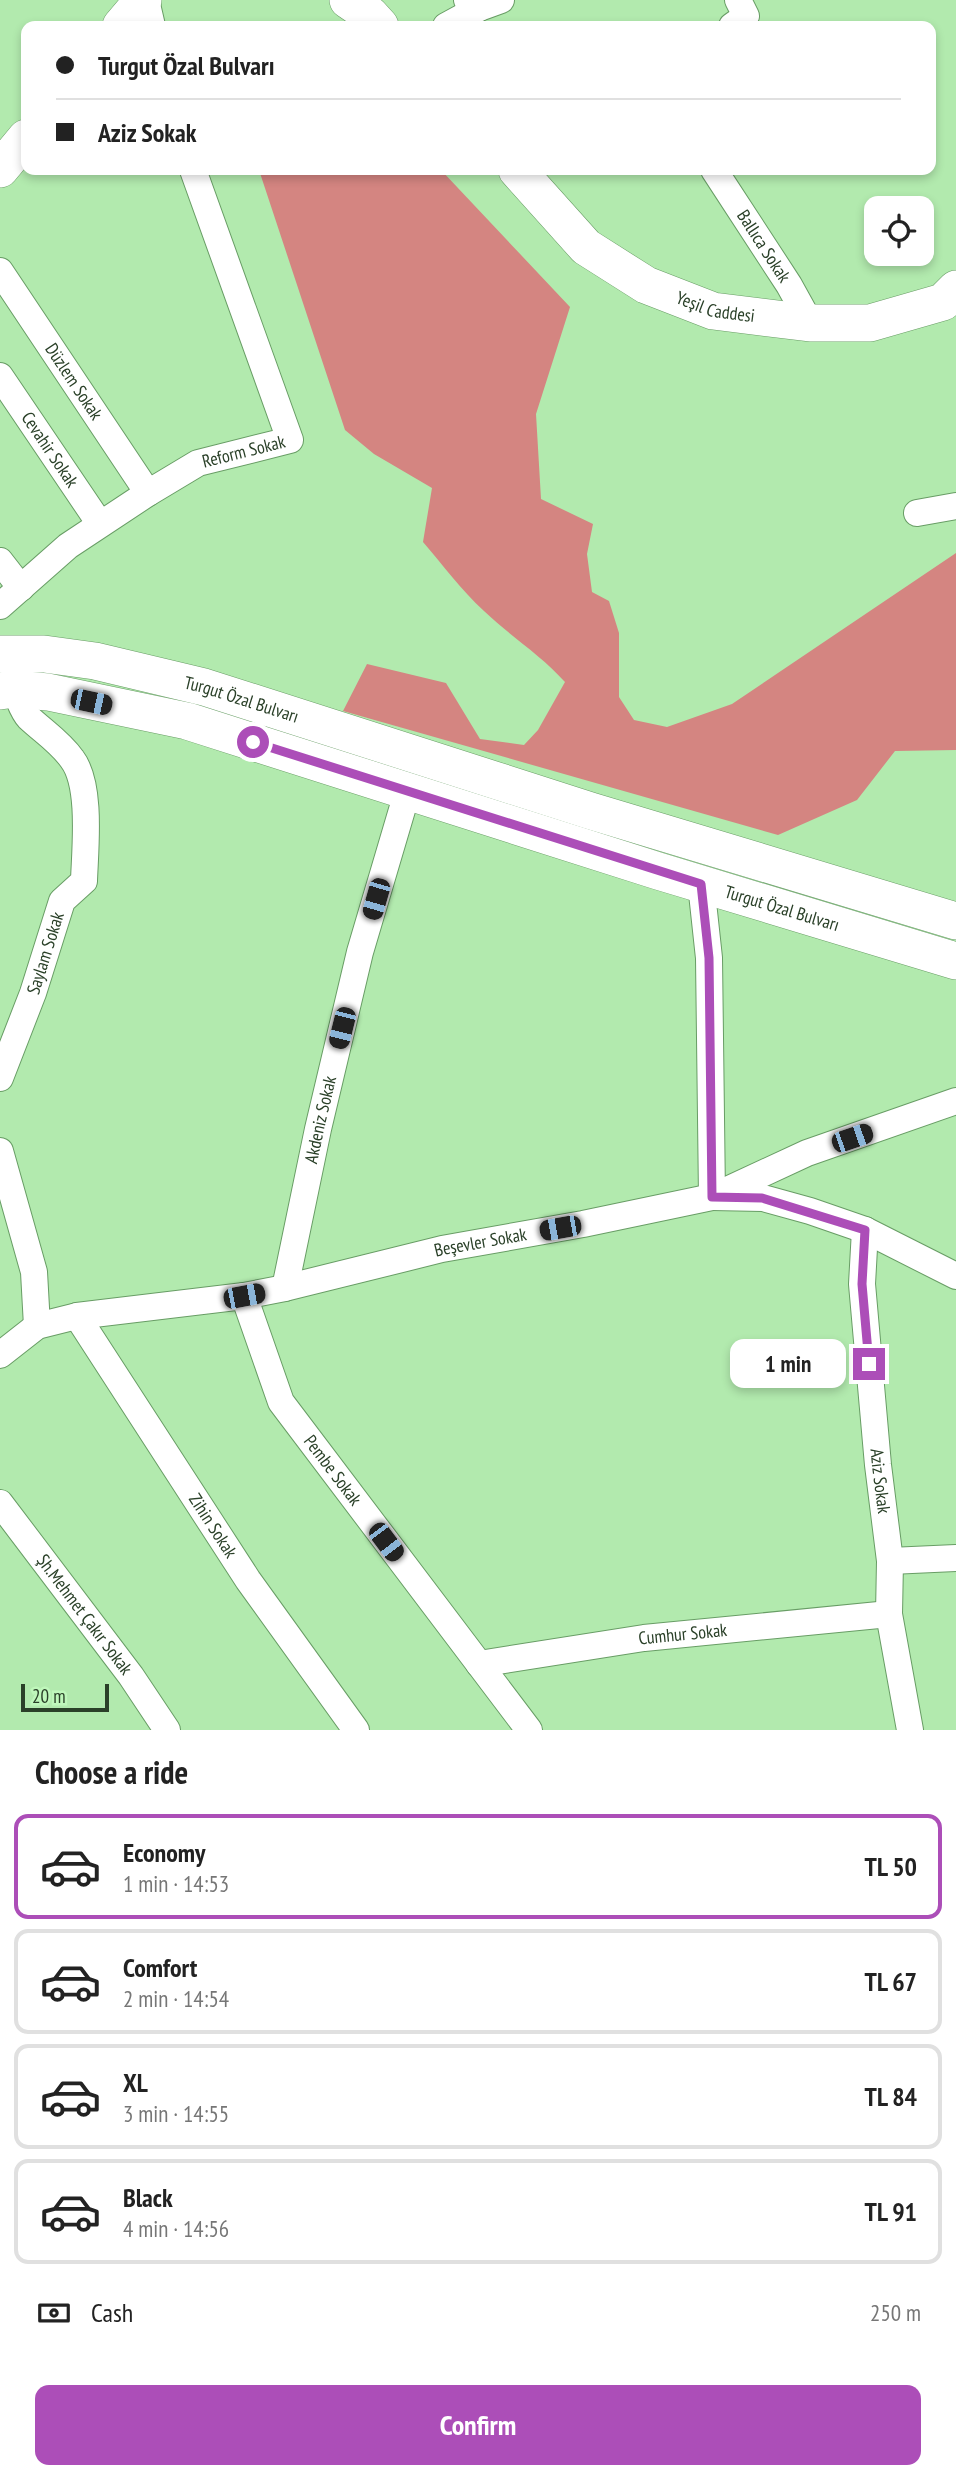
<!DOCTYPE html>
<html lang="en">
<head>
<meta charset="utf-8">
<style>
	body { margin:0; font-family:"PT Sans Narrow",sans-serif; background:#f2f2f2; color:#222; height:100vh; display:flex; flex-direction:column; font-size:26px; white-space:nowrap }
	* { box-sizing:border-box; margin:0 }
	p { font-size:23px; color:#767676 }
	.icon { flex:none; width:38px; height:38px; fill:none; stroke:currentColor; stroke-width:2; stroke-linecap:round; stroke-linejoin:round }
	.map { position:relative; height:1730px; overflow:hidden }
	.side { display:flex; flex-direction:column; background:#fff; flex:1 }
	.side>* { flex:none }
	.hud { position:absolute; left:21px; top:21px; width:915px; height:154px; border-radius:14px; box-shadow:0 4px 10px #0003; display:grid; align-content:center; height:154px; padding:0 35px; background:#fff }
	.tools { position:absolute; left:864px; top:196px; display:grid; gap:14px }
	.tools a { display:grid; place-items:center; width:70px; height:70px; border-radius:14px; background:#fff; box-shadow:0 4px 10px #0003; font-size:35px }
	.scale { position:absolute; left:21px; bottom:18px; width:88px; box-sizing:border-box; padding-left:7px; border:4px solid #2a4028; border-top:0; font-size:19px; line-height:24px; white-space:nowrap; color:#2a4028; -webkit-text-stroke:5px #bff7bb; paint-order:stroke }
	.end { position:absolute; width:32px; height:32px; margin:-16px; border:9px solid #ac4eb8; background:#fff; box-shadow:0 0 0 4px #fff }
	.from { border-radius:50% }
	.bubble { position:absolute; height:49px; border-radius:14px; background:#fff; box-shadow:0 4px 10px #0003; font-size:23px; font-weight:800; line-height:49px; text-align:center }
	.car { position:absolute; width:21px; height:42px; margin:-21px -10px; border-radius:9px; box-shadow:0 0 5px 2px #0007; background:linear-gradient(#222 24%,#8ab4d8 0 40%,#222 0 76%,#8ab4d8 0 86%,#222 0) }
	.hud b { display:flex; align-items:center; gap:24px; height:66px; font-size:26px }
	.hud b+b { border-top:2px solid #e0e0e0 }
	.hud i { width:18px; height:18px; background:#222 }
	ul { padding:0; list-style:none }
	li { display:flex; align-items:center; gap:21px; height:105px; margin:0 14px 10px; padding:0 21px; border:4px solid #e0e0e0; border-radius:14px }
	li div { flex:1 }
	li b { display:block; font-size:26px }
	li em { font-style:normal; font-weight:800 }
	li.selected { border-color:#ac4eb8 }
	li>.icon { width:63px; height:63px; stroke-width:1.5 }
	h2 { padding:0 35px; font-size:32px; line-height:84px }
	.pay { display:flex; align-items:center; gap:18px; height:77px; padding:0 35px; font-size:26px }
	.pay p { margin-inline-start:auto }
	.button { display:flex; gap:14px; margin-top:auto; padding:14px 35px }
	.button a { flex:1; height:80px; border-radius:14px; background:#ac4eb8; color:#fff; font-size:28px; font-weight:800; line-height:80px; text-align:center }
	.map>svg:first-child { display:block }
</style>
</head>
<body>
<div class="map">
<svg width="956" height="1730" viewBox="0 0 956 1730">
	<rect width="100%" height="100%" fill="#b2eaae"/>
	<path fill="#d48581" d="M 259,170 L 441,170 L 570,307 L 536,414 L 541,499 L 593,524 L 587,554 L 592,592 L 609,601 L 619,633 L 619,697 L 634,720 L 667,727 L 732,704 L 956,553 L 956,750 L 895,751 L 857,800 L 778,835 L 343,711 L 367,664 L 446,683 L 480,739 L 524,745 L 538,730 L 565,682 C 541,655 510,636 484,611 C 461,590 443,565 423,542 L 432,488 L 374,454 L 345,430 Z"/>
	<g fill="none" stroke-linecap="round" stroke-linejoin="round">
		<defs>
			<g id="street">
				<polyline points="146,0 152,26"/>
				<polyline points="467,0 479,8 501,0"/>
				<polyline points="446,26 479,8"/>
				<polyline points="732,26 746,16 738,0"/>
				<path id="s1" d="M 714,170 L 789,285 L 810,323"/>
				<path id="s2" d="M 0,271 L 148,493"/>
				<path id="s3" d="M 0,376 L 100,524"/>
				<polyline points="917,513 956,506"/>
				<polyline points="0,561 21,588"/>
				<path id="s4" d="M 0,606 L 68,546 L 148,493 L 198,463 L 290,440 L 193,170"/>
				<polyline points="701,884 709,958 712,1197 763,1198 810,1211 865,1230 956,1276"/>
				<path id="s5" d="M 0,1078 L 33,993 L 62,901 L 84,881 C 85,849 92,785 72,759 C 60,742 44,732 29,718 C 22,711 19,698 14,689"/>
				<polyline points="0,1151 34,1272 37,1326"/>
				<path id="s6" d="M 865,1230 L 862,1284 L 878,1465 L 890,1561 L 889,1614 L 910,1730"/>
				<path id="s7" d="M 285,1288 L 318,1129 L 360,952 L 407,793"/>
				<path id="s8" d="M 244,1296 L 281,1402 L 529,1730"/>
				<path id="s9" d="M 77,1316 L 248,1580 L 356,1730"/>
				<path id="s10" d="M 0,1355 L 37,1326 L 77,1316 L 244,1296 L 285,1288 L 442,1249 L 583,1224 L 712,1197 L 807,1153 L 956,1101"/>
				<path id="s11" d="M 0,1503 L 131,1676 L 167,1730"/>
				<polyline points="890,1561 956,1558"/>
				<path id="s12" d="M 479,1664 L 644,1638 L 889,1614"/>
			</g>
			<g id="secondary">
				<polyline points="348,0 370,15 380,26"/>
				<polyline points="121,26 143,0"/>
				<polyline points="0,169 26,138"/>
				<path id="s13" d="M 517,170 L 586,247 L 646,285 L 713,311 L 810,323 L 870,323 L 943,302 L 956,289"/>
				<path id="s14" d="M 0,654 L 44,654 L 95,661 L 204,687 L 591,811 L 956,921"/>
				<path id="s15" d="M 0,691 L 14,689 L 48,692 L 187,721 L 658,871 L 956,961"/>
			</g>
		</defs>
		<use href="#street" stroke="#689d65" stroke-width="28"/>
		<use href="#secondary" stroke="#689d65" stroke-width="38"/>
		<use href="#street" stroke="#fff" stroke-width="26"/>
		<use href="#secondary" stroke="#fff" stroke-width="37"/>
	</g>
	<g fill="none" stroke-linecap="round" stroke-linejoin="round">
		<polyline stroke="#ac4eb8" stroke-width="9" points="253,742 701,884 709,958 712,1197 762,1198 865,1230 862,1284 869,1364"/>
	</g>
	<g text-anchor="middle" stroke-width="5" stroke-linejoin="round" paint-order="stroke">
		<g font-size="18" fill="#2a4028" stroke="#bff7bb">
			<text dy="6" stroke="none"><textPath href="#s1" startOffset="91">Ballıca Sokak</textPath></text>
			<text dy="6" stroke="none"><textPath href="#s13" startOffset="248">Yeşil Caddesi</textPath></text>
			<text dy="6" stroke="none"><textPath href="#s2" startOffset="133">Düzlem Sokak</textPath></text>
			<text dy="6" stroke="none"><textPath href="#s3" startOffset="89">Cevahir Sokak</textPath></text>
			<text dy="6" stroke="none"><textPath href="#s4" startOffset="292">Reform Sokak</textPath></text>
			<text dy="6" stroke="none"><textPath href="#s14" startOffset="247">Turgut Özal Bulvarı</textPath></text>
			<text dy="6" stroke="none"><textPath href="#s15" startOffset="814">Turgut Özal Bulvarı</textPath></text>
			<text dy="6" stroke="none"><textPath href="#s5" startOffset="133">Saylam Sokak</textPath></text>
			<text dy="6" stroke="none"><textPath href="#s7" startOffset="172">Akdeniz Sokak</textPath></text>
			<text dy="6" stroke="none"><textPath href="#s10" startOffset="499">Beşevler Sokak</textPath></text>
			<text dy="6" stroke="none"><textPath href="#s8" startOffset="198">Pembe Sokak</textPath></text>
			<text dy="6" stroke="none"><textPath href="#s6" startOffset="252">Aziz Sokak</textPath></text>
			<text dy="6" stroke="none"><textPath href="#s9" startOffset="250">Zihin Sokak</textPath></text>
			<text dy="6" stroke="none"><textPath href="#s11" startOffset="140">Şh.Mehmet Çakır Sokak</textPath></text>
			<text dy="6" stroke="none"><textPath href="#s12" startOffset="206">Cumhur Sokak</textPath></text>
		</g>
	</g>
</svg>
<div class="tools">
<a><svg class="icon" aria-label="locate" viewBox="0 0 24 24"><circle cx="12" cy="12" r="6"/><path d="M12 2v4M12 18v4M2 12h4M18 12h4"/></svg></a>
</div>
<div class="scale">20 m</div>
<i class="end from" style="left:253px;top:742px"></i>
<i class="end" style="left:869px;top:1364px"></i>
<div class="bubble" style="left:730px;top:1339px;width:116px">1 min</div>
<i class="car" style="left:91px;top:702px;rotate:102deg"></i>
<i class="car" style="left:376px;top:899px;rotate:196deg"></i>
<i class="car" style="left:342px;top:1028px;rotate:194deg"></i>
<i class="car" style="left:852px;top:1138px;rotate:71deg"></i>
<i class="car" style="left:560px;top:1228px;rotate:260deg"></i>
<i class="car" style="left:244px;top:1296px;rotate:79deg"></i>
<i class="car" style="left:386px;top:1542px;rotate:143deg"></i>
<div class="hud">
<b><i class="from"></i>Turgut Özal Bulvarı</b>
<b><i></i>Aziz Sokak</b>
</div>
</div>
<section class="side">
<h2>Choose a ride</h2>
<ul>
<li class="selected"><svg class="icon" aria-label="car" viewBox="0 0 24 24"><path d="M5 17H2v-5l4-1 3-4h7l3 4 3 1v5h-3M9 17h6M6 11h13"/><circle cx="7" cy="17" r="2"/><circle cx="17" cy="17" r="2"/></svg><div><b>Economy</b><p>1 min · 14:53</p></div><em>TL 50</em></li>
<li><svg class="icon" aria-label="car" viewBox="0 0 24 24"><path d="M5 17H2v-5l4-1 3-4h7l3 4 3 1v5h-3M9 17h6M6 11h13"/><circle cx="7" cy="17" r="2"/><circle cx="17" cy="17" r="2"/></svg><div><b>Comfort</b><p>2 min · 14:54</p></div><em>TL 67</em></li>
<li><svg class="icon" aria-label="car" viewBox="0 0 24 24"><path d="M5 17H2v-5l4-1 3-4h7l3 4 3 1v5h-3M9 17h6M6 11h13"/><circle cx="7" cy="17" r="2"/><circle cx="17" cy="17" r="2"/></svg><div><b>XL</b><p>3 min · 14:55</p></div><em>TL 84</em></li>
<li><svg class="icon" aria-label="car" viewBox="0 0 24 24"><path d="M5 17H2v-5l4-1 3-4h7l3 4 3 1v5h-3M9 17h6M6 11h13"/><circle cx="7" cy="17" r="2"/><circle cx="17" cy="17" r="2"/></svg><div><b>Black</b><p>4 min · 14:56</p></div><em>TL 91</em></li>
</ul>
<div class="pay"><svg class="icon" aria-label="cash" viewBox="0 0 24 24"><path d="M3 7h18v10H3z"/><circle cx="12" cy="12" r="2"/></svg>Cash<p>250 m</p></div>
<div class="button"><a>Confirm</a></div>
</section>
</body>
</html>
